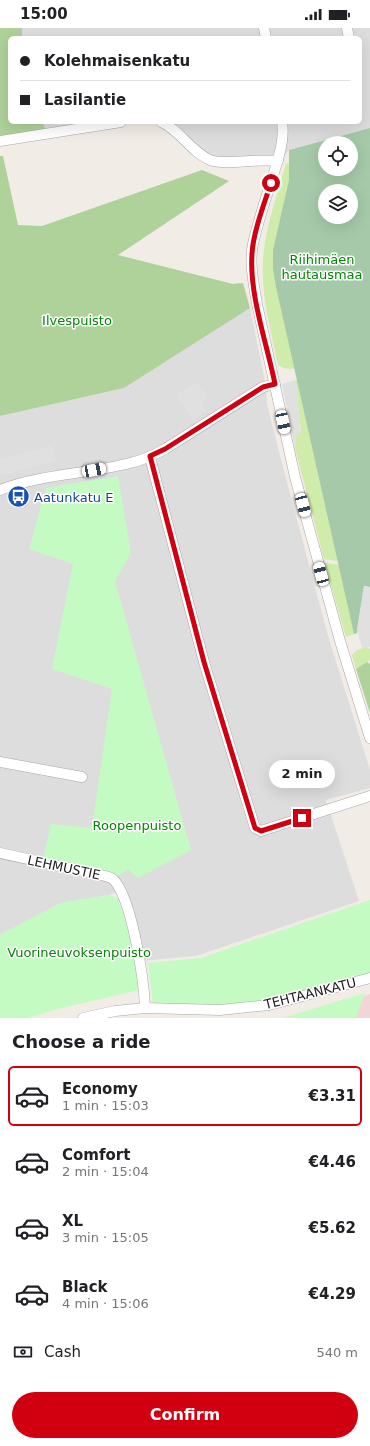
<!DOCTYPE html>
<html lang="en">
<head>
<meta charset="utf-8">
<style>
	body { margin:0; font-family:"DejaVu Sans",sans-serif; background:#f6f6f6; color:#202124; height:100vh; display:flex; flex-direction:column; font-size:15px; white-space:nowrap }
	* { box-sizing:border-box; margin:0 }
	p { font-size:13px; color:#757577 }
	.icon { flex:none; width:22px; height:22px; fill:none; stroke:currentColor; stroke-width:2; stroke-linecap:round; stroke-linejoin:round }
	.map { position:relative; height:990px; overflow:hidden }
	.side { display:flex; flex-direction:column; background:#fff; flex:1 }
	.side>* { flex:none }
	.top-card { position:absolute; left:8px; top:8px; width:354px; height:88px; border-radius:6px; box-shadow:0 4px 16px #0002; display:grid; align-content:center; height:88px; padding:0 12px; background:#fff }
	.controls { position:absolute; left:318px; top:108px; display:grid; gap:8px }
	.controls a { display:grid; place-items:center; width:40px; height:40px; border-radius:50%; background:#fff; box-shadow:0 4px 16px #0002; font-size:20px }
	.end { position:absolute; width:18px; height:18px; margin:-9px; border:5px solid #d00011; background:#fff; box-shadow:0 0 0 2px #fff }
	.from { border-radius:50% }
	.bubble { position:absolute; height:28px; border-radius:14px; background:#fff; box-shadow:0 4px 16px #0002; font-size:13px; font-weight:700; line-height:28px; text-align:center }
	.car { position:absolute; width:12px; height:24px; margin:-12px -6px; border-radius:5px; box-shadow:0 0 3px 1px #0007; background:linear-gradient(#fff 24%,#345 0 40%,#fff 0 76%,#345 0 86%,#fff 0) }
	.top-card b { display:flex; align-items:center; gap:14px; height:38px; font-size:15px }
	.top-card b+b { border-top:1px solid #e0e0e0 }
	.top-card i { width:10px; height:10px; background:#202124 }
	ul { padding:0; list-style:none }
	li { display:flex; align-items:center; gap:12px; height:60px; margin:0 8px 6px; padding:0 4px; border:2px solid transparent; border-radius:6px }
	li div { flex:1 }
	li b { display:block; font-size:15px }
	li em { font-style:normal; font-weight:700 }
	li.active { border-color:#d00011 }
	li>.icon { width:36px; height:36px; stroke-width:1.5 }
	h2 { padding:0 12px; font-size:18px; line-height:48px }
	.pay { display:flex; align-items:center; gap:10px; height:44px; padding:0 12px; font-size:15px }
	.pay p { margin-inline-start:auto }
	.primary-button { display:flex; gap:8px; margin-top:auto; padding:8px 12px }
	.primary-button a { flex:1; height:46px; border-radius:24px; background:#d00011; color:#fff; font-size:16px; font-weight:700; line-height:46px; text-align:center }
	.status { display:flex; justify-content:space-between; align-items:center; height:28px; padding:0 20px; background:#fff; direction:ltr }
	.status svg { height:11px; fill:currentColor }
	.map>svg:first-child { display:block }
</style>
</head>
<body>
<div class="status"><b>15:00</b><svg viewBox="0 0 49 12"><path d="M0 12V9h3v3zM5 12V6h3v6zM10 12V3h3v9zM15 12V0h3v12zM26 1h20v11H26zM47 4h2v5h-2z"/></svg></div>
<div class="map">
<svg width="370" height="990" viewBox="0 0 370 990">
	<rect width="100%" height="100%" fill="#f1ece6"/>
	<g fill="#dedddd">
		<polygon points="22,0 370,0 370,100 289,122 278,133 223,134 203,127 160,94 360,94 360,10 22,10"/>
		<polygon points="43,94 144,94 102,97 46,106"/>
		<polygon points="250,280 266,358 267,376 283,439 328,608 370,742 370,760 326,772 359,873 196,928 140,933 121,863 109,867 61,875 0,907 0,388 124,360"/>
	</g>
	<polygon fill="#f2d5d6" points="370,966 370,990 293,990"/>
	<g fill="#d0ecab">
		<path d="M 286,135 L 325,141 L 301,156 L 297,340 C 291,342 284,341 278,337 C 271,303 261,268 263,234 C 264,202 278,165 286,135 Z"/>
		<polygon points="299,351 338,533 324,531 295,420 296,408 301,404 296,356 296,352"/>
		<polygon points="326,535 339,537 357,605 346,609 325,536"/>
		<polygon points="367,619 370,621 370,632 356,641 352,627 357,622"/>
	</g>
	<g fill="#afd19a">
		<polygon points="0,0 22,0 22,10 10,10 10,94 43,94 45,101 0,108"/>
		<polygon points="0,128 3,128 18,197 42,198 202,142 229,153 118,227 233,256 243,255 250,280 124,360 0,388"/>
		<polygon points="367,634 370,636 370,685 356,641"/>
	</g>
	<path fill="#a6caa9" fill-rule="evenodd" d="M 370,100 L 370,559 L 364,558 L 357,605 L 354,606 L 276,259 L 273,241 L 273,222 L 289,152 L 289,122 ZM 325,115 L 351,115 L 351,141 L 325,141 ZM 325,163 L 351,163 L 351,189 L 325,189 Z"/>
	<g fill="#c3fbc3">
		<polygon points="118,448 131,525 115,553 191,822 138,850 128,841 117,849 43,832 51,796 92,800 112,661 52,641 73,536 29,521 46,460"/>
		<polygon points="109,867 118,870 135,926 139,962 54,982 27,990 0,990 0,907 61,875"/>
		<polygon points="370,872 370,945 271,974 220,979 153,976 148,935 201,930"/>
		<polygon points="365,965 356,990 283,990"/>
	</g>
	<g fill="#e0e0e0">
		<polygon points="296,352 301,405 296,408 295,420 282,356"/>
		<polygon points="197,354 208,370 201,375 207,383 193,392 176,367"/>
		<polygon points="53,417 56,433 0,448 0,431"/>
		<polygon points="364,558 370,559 370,619 362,620 357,601"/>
	</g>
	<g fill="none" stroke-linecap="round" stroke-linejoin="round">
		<defs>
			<g id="street">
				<polyline points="264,0 266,10"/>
				<polyline points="347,0 349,10"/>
				<path d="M 161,94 C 180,102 191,124 210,132 C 225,138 258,130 278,133"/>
				<path d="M 282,94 C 285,112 278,131 273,148 C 266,170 258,193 253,216 C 249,235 254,257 257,276 L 295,449 L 340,613 L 370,710"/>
				<polyline points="0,113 121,94"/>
				<polyline points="150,429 204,634 255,800 261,803 370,768"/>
				<path d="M 0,462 C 41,446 88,446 130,435 C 143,432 154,427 165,421 L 263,359 L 275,356"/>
				<polyline points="0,734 82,749"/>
				<path d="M 0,825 L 101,847 C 105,848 110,849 113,851 C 132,870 144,952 145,980"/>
				<polyline points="83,990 115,983 145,980 220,982 269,977 370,950"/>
			</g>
		</defs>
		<use href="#street" stroke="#a7a7a7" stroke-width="11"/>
		<use href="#street" stroke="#fff" stroke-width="10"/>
	</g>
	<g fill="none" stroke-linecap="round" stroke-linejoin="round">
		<path stroke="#d00011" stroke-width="5" d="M 271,155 C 264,176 253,205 252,226 C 249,266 267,316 275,356 L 263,359 L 165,421 L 150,428 L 204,634 L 255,800 L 261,803 L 302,790"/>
	</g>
	<defs>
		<symbol id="bus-disc" viewBox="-11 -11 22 22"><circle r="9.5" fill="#1a4fb4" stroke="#fff"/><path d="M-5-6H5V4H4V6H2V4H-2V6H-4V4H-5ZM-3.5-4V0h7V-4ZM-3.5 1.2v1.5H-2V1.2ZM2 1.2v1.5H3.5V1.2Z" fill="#fff"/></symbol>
	</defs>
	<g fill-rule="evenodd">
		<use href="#bus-disc" x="6" y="456" width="25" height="25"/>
	</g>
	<g text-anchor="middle" stroke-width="3" stroke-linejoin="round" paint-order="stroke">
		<g font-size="13" fill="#088309" stroke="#fff">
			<text x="322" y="236">Riihimäen<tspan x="322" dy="15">hautausmaa</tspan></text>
			<text x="77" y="297">Ilvespuisto</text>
			<text x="137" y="802">Roopenpuisto</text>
			<text x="79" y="929">Vuorineuvoksenpuisto</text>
		</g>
		<g font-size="13" fill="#164399" stroke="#fff" text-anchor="start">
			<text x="34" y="474">Aatunkatu E</text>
		</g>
		<g font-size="13" fill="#202020" stroke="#fff">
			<text transform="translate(64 839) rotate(12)" y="5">LEHMUSTIE</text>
			<text transform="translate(310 965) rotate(-14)" y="5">TEHTAANKATU</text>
		</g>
	</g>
</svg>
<div class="controls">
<a><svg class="icon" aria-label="locate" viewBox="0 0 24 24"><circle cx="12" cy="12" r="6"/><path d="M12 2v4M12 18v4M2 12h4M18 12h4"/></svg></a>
<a><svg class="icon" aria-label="layers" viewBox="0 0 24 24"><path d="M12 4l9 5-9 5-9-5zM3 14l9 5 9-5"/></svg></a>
</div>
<i class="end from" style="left:271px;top:155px"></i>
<i class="end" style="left:302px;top:790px"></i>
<div class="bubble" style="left:269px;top:732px;width:66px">2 min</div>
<i class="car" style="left:283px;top:394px;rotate:168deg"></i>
<i class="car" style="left:94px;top:442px;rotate:79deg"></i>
<i class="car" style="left:303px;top:477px;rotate:165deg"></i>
<i class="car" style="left:321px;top:546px;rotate:345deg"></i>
<div class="top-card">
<b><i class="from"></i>Kolehmaisenkatu</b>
<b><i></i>Lasilantie</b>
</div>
</div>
<section class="side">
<h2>Choose a ride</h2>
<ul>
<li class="active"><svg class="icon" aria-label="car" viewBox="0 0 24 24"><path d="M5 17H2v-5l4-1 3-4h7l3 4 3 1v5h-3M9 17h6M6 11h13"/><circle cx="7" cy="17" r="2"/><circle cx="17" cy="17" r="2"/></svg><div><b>Economy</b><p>1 min · 15:03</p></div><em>€3.31</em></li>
<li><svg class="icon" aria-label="car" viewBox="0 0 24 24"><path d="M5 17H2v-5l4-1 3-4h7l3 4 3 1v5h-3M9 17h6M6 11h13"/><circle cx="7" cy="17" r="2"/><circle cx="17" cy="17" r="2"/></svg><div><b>Comfort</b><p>2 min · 15:04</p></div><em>€4.46</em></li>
<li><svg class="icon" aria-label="car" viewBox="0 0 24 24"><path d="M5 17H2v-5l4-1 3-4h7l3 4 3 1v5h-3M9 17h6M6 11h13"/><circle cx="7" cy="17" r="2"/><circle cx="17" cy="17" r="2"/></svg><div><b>XL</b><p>3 min · 15:05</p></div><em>€5.62</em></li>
<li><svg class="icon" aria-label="car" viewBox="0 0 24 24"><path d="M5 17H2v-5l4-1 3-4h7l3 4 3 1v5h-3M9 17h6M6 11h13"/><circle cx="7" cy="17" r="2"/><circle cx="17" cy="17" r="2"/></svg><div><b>Black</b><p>4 min · 15:06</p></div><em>€4.29</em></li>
</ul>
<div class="pay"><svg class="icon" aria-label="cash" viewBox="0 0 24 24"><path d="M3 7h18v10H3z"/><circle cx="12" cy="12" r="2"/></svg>Cash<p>540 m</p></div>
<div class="primary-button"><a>Confirm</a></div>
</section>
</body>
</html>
